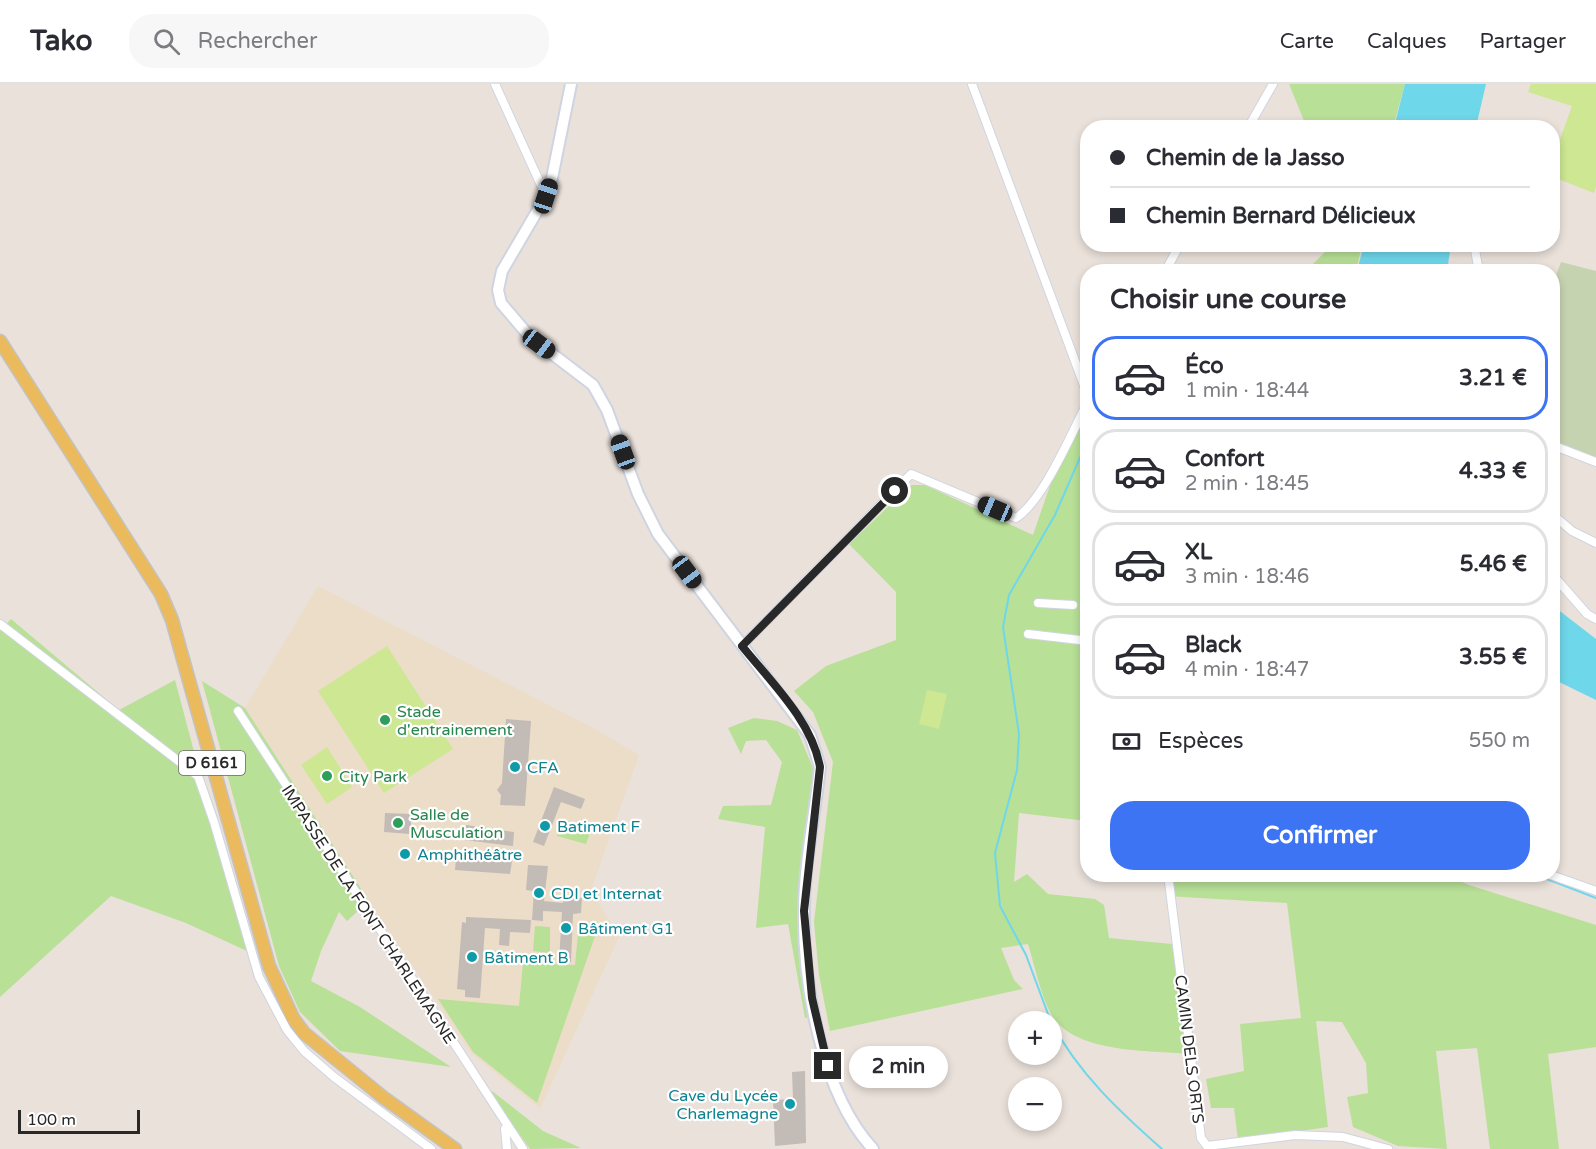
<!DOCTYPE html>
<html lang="fr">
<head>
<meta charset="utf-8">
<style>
	body { margin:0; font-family:"Varela Round",sans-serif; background:#f7f7f7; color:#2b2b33; height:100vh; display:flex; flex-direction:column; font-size:22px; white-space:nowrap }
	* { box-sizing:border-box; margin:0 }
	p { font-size:20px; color:#7c7c81 }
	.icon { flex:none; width:33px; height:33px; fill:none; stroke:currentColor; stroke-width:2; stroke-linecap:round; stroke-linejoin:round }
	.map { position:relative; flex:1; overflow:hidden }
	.sheet { position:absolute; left:1080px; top:180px; width:480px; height:618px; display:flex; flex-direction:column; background:#fff; border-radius:24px; box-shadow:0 3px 9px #0003 }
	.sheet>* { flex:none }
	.guide { position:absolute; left:1080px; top:36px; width:480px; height:132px; border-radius:24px; box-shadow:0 3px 9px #0003; display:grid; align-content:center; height:132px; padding:0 30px; background:#fff }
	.controls { position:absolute; left:1008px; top:927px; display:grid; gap:12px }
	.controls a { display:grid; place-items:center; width:54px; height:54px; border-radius:50%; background:#fff; box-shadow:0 3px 9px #0003; font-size:30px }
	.scale { position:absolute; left:18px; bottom:15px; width:122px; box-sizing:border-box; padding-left:6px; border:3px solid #282828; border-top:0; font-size:16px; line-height:21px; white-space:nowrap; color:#282828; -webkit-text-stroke:4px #fff; paint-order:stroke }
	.end { position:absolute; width:27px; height:27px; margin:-14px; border:8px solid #282828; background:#fff; box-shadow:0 0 0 3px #fff }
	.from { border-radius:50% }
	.bubble { position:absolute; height:42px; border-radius:21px; background:#fff; box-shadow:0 3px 9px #0003; font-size:20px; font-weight:800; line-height:42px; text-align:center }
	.car { position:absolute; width:18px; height:36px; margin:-18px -9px; border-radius:8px; box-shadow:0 0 4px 2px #0007; background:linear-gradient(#222 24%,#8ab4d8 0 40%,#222 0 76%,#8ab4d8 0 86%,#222 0) }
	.guide b { display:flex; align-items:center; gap:21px; height:57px; font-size:22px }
	.guide b+b { border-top:2px solid #e1e1e2 }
	.guide i { width:15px; height:15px; background:#2b2b33 }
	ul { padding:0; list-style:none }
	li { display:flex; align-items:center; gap:18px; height:84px; margin:0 12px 9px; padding:0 18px; border:3px solid #e1e1e2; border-radius:24px }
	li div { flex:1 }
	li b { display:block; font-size:22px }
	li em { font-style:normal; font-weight:800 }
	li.on { border-color:#3d74f4 }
	li>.icon { width:54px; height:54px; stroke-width:1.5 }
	h2 { padding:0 30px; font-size:27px; line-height:72px }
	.pay { display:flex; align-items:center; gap:15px; height:66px; padding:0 30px; font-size:22px }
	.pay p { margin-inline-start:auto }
	.action { display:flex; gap:12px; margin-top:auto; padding:12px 30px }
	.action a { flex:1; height:69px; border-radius:24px; background:#3d74f4; color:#fff; font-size:24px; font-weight:800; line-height:69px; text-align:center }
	header { display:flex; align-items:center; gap:36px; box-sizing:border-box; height:84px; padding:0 30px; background:#fff; border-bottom:2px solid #e1e1e2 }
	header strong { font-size:28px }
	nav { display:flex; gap:33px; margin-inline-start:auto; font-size:21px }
	.search { width:420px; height:54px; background:#f7f7f7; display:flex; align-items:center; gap:15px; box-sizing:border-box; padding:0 21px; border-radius:24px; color:#7c7c81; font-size:22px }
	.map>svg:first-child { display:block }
</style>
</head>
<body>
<header>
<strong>Tako</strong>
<div class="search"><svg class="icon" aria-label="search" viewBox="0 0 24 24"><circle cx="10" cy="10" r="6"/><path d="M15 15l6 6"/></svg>Rechercher</div>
<nav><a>Carte</a><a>Calques</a><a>Partager</a></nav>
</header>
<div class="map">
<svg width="1596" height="1065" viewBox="0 0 1596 1065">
	<rect width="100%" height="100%" fill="#eae1da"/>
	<polygon fill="#ecddc9" points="318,502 595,645 639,671 591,806 619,853 540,1025 471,969 369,817 245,624"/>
	<g fill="#b8e097">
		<polygon points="1289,0 1405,0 1393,43 1307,44"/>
		<polygon points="1332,161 1362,161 1356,187 1306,187"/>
		<path d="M 1087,315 L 1087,737 L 1019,729 L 1014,798 L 1027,790 L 1048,810 L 1095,815 L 1104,821 L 1109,854 L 1172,860 L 1189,970 C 1149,966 1074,970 1051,930 C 1040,910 1035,882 1028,860 L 1001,864 L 1014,896 L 1023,905 L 830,947 L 819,891 L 814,838 L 833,678 L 813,628 L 794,607 L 826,582 L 896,556 L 896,508 L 849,460 L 911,401 L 925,401 L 1033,451 L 1065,358 Z"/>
		<polygon points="11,535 119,626 175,596 247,867 186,839 111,812 0,913 0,547"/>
		<polygon points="202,597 245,624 369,817 347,837 339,828 321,867 311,897 360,923 451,983 340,967 300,928 279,882"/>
		<polygon points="754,634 777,637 797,646 813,684 812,757 804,827 816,932 805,934 788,840 756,844 765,743 718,735 723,722 771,721 782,678 766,656 746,657 741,670 728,644"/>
		<polygon points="561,740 590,749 586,760 557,752"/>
		<polygon points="1164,791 1445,791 1469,801 1596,841 1596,963 1548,970 1559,1065 1490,1065 1477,964 1436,967 1447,1065 1398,1062 1353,1043 1347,1013 1368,1009 1366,979 1342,938 1316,937 1328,1043 1238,1056 1234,1024 1211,1024 1206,995 1244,987 1240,940 1301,934 1287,819 1167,812"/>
		<polygon points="535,842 550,843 550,869 533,867"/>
		<polygon points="578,850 595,852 537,1019 473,968 438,915 519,922 523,879 575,881"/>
		<polygon points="492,1007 543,1047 581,1064 530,1065 490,1009"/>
	</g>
	<polygon fill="#c6d3b1" points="1561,178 1596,187 1596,374 1553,357 1552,202"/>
	<g fill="#cde793">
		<polygon points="1531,0 1596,0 1596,103 1594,109 1553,93 1553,75 1572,22 1528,8"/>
		<polygon points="387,562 453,665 384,709 318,607"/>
		<polygon points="927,606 947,610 939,645 919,640"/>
		<polygon points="327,663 352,703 327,720 301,681"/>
	</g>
	<g fill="#6fd7ea">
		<polygon points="1405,0 1486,0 1476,43 1394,43"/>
		<polygon points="1364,160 1451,161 1447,187 1357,187"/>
		<polygon points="1552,521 1596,555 1596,616 1553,595"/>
	</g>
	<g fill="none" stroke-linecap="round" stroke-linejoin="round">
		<g stroke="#6fd7ea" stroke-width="2">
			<polyline points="1534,790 1596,814"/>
			<polyline points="1051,938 1026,871 1000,822 995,769 1017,686 1019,650 1003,543 1009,511 1055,431 1088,355"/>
			<path d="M 1052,939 C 1078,989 1120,1028 1162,1065"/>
		</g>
	</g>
	<g fill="#c2bbb6">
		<polygon points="506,635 531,637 525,722 500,721 501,711 497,706 502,699"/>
		<polygon points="554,703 585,715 581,725 561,718 544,762 533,758"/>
		<polygon points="385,729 412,730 410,750 384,748"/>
		<polygon points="466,741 514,748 513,762 465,756"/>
		<polygon points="456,773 512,777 510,790 455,786"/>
		<polygon points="528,781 548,782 544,817 563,819 563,813 582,814 581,829 573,830 571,878 559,877 562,828 543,827 543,837 532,836 534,807 526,806"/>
		<polygon points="466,833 531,836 530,849 510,848 509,862 499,861 500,845 485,844 480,914 465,913 465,906 457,905 462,838 466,839"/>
		<polygon points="805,987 806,1059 775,1062 773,1016 793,1015 792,988"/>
	</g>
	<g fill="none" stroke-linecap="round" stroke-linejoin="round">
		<defs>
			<g id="street">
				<polyline points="495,0 546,112"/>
				<polyline points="972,0 1088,312"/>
				<polyline points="1248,44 1273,0"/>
				<polyline points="1474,160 1479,188"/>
				<polyline points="1165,188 1180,160"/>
				<polyline points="1552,361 1596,378"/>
				<polyline points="1552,430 1572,447 1596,459"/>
				<polyline points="1552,490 1587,530 1596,535"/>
				<polyline points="1038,519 1073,521"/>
				<polyline points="0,540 198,692 214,738 259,893 287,946 304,967 334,993 431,1065"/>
				<polyline points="1028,550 1088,557"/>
				<path d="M 742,562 L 911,390 L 1016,434 C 1044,416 1071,349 1088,318"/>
				<polyline points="238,627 523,1065"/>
				<polyline points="1168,790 1201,1054 1207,1062 1295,1051 1343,1053 1388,1065"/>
				<polyline points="1548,790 1596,807"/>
				<polyline points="505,1045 507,1065"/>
			</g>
			<path id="secondary" d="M 571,0 L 552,94 L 546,112 L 502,187 L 498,206 L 501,219 L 530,253 L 593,301 L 607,326 L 638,410 L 658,450 L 810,651 L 820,683 C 815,730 804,780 804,828 C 803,901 822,1010 873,1065"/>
			<polyline id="primary" points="0,257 161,510 172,536 269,882 293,934 304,949 384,1014 455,1065"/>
		</defs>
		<use href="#street" stroke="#cfd4e1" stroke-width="10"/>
		<use href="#secondary" stroke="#cfd4e1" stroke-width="14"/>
		<use href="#primary" stroke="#c3c3c3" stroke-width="15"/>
		<use href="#street" stroke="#fff" stroke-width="8"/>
		<use href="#secondary" stroke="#fff" stroke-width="10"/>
		<use href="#primary" stroke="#ebba5d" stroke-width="12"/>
	</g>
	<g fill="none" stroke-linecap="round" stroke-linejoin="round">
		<path stroke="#282828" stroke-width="8" d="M 828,982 L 812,914 L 804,827 L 820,683 C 812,637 771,598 742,562 L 895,407"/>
	</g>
	<g fill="#2e9e5b" stroke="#fff" stroke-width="2">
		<circle cx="385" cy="636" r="6"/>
		<circle cx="327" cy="692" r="6"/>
		<circle cx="398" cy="739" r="6"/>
	</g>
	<g fill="#0f9aa8" stroke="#fff" stroke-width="2">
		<circle cx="515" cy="683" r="6"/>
		<circle cx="545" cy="742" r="6"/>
		<circle cx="405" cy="770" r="6"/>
		<circle cx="539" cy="809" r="6"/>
		<circle cx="566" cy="844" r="6"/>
		<circle cx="472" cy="873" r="6"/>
		<circle cx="790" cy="1020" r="6"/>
	</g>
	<g text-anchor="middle" stroke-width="4.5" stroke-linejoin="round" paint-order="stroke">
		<rect fill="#fff" stroke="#686868" stroke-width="1.5" x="179" y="667" width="66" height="24" rx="4.5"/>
		<g font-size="15" font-weight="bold" fill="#282828">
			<text x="212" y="684">D 6161</text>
		</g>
		<g font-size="16" fill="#27864d" stroke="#fff" text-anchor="start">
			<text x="397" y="633">Stade<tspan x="397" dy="18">d'entrainement</tspan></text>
			<text x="339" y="698">City Park</text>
			<text x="410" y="736">Salle de<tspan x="410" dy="18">Musculation</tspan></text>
		</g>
		<g font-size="16" fill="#0d838f" stroke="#fff" text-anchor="start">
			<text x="527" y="689">CFA</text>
			<text x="557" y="748">Batiment F</text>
			<text x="417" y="776">Amphithéâtre</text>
			<text x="551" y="815">CDI et Internat</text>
			<text x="578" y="850">Bâtiment G1</text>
			<text x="484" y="879">Bâtiment B</text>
			<text x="778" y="1017" text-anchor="end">Cave du Lycée<tspan x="778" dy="18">Charlemagne</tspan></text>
		</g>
		<g font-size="16" fill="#282828" stroke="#fff">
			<text transform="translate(369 830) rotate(57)" y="6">IMPASSE DE LA FONT CHARLEMAGNE</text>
			<text transform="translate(1190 965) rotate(83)" y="6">CAMIN DELS ORTS</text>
		</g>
	</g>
</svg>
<div class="controls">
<a>+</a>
<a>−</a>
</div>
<div class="scale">100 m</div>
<i class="end from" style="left:895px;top:407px"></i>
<i class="end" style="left:828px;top:982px"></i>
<div class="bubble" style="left:849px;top:962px;width:99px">2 min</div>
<i class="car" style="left:546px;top:112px;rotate:18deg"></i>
<i class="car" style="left:539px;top:260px;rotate:127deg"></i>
<i class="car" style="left:623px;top:368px;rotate:340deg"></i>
<i class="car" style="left:995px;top:425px;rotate:293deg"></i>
<i class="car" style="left:687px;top:488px;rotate:143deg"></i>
<div class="guide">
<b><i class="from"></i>Chemin de la Jasso</b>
<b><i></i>Chemin Bernard Délicieux</b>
</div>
<section class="sheet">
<h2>Choisir une course</h2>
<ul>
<li class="on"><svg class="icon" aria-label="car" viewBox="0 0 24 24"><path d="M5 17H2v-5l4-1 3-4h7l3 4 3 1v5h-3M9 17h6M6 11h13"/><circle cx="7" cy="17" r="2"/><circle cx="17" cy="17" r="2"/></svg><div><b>Éco</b><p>1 min · 18:44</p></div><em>3.21 €</em></li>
<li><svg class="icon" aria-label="car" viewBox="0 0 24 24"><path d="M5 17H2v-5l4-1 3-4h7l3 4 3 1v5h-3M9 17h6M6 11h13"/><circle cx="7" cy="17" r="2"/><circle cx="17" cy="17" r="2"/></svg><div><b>Confort</b><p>2 min · 18:45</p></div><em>4.33 €</em></li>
<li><svg class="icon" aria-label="car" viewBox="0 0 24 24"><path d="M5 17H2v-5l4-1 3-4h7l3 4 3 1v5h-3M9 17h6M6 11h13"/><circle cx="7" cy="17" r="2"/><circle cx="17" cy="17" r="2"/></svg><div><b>XL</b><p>3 min · 18:46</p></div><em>5.46 €</em></li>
<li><svg class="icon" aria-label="car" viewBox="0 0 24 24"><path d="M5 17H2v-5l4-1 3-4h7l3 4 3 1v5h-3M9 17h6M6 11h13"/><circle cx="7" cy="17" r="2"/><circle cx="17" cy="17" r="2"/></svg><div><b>Black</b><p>4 min · 18:47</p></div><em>3.55 €</em></li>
</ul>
<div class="pay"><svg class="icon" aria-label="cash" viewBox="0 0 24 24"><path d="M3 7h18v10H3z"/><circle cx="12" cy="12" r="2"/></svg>Espèces<p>550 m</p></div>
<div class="action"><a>Confirmer</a></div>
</section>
</div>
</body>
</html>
